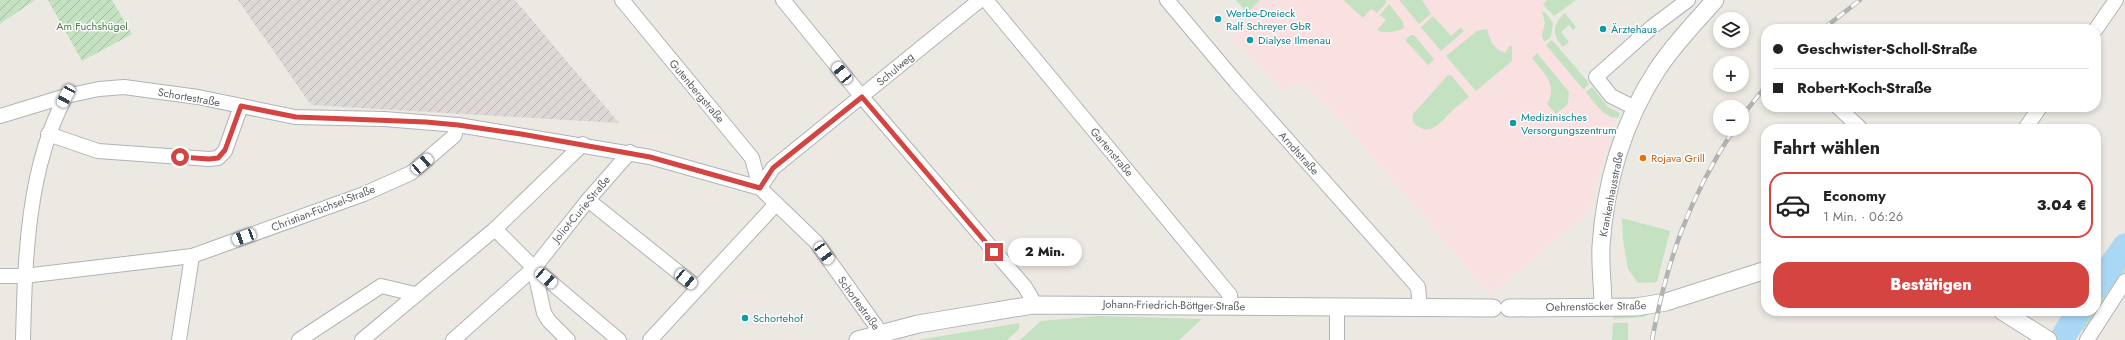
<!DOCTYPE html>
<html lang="de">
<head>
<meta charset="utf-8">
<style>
	body { margin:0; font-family:Jost,sans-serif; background:#f6f6f6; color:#222; height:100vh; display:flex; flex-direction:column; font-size:15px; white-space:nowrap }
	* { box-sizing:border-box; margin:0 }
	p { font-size:13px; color:#767676 }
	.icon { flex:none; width:22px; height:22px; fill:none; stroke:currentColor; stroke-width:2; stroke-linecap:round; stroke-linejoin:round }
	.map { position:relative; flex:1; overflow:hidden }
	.panel { position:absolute; left:1761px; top:124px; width:340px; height:192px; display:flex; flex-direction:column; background:#fff; border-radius:16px; box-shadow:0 2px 6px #0003 }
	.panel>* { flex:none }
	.guide { position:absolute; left:1761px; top:24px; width:340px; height:88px; border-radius:16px; box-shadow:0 2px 6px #0003; display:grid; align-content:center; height:88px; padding:0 12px; background:#fff }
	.controls { position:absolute; left:1713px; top:12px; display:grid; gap:8px }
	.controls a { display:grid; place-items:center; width:36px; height:36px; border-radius:50%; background:#fff; box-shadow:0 2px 6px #0003; font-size:20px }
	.end { position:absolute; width:18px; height:18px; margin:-9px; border:5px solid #d44441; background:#fff; box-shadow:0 0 0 2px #fff }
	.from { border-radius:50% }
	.bubble { position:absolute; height:28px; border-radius:14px; background:#fff; box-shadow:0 2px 6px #0003; font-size:13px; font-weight:800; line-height:28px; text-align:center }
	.car { position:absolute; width:12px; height:24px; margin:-12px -6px; border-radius:5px; box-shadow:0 0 3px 1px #0007; background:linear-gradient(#fff 24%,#345 0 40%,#fff 0 76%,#345 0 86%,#fff 0) }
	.guide b { display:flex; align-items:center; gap:14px; height:38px; font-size:15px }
	.guide b+b { border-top:1px solid #e0e0e0 }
	.guide i { width:10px; height:10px; background:#222 }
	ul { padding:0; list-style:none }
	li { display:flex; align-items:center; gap:12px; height:66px; margin:0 8px 6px; padding:0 4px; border:2px solid #e0e0e0; border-radius:16px }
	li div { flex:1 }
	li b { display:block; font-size:15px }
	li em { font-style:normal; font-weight:800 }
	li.active { border-color:#d44441 }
	li>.icon { width:36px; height:36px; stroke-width:1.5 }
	h2 { padding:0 12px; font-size:18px; line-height:48px }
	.cta { display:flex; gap:8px; margin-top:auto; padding:8px 12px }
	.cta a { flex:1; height:46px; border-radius:16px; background:#d44441; color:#fff; font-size:16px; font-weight:800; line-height:46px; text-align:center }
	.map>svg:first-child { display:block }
</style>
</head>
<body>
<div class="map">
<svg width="2125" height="340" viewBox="0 0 2125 340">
	<defs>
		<pattern id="industrial-furrows" width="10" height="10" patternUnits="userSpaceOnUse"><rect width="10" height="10" fill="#dbd8d5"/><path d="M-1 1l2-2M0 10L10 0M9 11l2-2" fill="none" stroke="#b5b2b0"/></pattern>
		<pattern id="garden-furrows" width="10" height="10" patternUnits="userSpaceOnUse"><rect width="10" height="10" fill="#c4e1c2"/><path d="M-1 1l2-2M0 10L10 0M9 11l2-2" fill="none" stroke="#a2baa1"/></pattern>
	</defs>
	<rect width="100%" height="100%" fill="#ece9e3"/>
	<polygon fill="url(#industrial-furrows)" points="238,0 515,0 619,123 311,105"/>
	<polygon fill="#f8e1e0" points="1243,0 1552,0 1542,9 1544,42 1615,118 1589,212 1490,295 1338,117 1301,82 1283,91 1231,37 1255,16"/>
	<g fill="#c4e1c2">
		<polygon points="1236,0 1260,0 1247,13"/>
		<polygon points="1343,0 1385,0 1387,2 1377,13 1371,9 1363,18"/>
		<polygon points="1399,0 1422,0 1431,14 1419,24"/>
		<polygon points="1547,0 1576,0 1554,16 1543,5"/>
		<path d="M 1389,4 L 1403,22 L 1404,28 C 1397,32 1385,34 1377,30 L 1386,20 L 1380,15 Z"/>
		<polygon points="1542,11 1546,13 1553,23 1551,37 1544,42 1542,35 1545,23"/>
		<path d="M 1565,13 L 1576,27 L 1573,30 L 1569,25 L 1561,32 L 1569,42 L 1563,47 C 1552,35 1552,24 1565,13 Z"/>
		<polygon points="1433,16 1451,36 1461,27 1464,31 1441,51 1421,27"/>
		<path d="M 1487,29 C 1490,40 1493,49 1505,53 L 1510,45 L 1512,47 L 1512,61 L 1476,91 L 1446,56 L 1477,31 Z"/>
		<polygon points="1411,35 1414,35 1433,58 1434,60 1428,65 1406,41 1406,39"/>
		<polygon points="1552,40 1589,83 1584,90 1546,45"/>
		<path d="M 1537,53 L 1569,92 L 1568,104 L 1556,114 L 1547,104 C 1559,85 1543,72 1532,58 Z"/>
		<path d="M 1448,75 L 1452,76 L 1469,97 C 1463,102 1457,106 1452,111 C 1442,120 1433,135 1419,127 C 1413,124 1412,120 1413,114 Z"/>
		<path d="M 1592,87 L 1608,107 L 1620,113 L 1618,118 C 1604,118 1594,102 1586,92 Z"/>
		<polygon points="1622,218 1670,231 1657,282 1638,283 1628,269 1623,240"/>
		<polygon points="2125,233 2125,274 2083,331 2077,327 2071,335 2058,325 2068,311 2096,311 2096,273"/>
		<polygon points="1652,311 1644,317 1613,319 1613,316"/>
		<polygon points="1098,316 1202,319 1179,340 1020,340 1041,321"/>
		<polygon points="1019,323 1019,329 1007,340 918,340"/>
		<polygon points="1613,323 1628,323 1628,340 1612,340"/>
	</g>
	<g fill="url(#garden-furrows)">
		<polygon points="0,0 35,0 0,24"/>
		<polygon points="48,0 112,0 132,34 82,61"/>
	</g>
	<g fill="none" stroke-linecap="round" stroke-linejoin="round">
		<g stroke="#aad8f4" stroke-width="25">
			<polyline points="2096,287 2125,246"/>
			<polyline points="2061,340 2079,311"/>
		</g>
		<defs>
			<g id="minor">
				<polyline points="622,0 752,158 760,188"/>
				<polyline points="783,0 862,97 1025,287 1031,297 1033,305"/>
				<polyline points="986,0 1230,295 1230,306"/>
				<polyline points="1167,0 1236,82 1418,287 1420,308"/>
				<polyline points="2096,29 2116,0"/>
				<polyline points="1838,107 1861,129"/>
				<polyline points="1635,108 1611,96 1596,77 1652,27 1688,0"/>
				<polyline points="0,116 66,96 99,89 124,87 198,97 295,117 384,119 458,125 650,157 760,188 816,242 881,333"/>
				<polyline points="2025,129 2040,107"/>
				<polyline points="48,134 98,151 209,159 218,158 225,151 241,106"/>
				<polyline points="760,188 773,168 980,0"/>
				<polyline points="588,200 698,288"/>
				<polyline points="495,229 534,268 619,340"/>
				<polyline points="534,268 544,313 549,321 568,340"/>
				<polyline points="0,276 24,276 192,256 364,194 411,173 454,136 458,125"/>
				<polyline points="1337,308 1337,340"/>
				<path d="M 23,340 C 25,260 27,168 66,96"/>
				<polyline points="179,340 192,256"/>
				<polyline points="299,340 381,286 415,294"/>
				<polyline points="362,340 495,229 583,144"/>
				<polyline points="453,340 534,268 588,200 630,152"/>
				<polyline points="650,340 776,204"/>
				<polyline points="2087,340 2125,281"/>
			</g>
			<g id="tertiary">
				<path d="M 1603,307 C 1603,287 1600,266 1601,246 C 1605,185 1623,121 1657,70 C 1673,45 1695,23 1715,0"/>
				<polyline points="1509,308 1636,307 1666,302 1766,270"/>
				<polyline points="2002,311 2048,340"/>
				<polyline points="858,340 918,324 1033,305 1493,308"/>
			</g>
		</defs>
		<use href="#minor" stroke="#b0b3b7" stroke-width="16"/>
		<use href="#tertiary" stroke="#b0b3b7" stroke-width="19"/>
		<use href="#minor" stroke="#fff" stroke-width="14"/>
		<use href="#tertiary" stroke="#fff" stroke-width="17"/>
		<defs>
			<g id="rail">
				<polyline points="1823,29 1860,0"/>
				<polyline points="1742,116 1766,86"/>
				<path d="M 1652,340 C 1667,260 1689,198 1734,129"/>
			</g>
		</defs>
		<use href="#rail" stroke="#b1b2b2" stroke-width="4.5"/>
		<use href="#rail" stroke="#fff" stroke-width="3" stroke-dasharray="9" stroke-linecap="butt"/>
	</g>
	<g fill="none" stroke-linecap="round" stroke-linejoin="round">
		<polyline stroke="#d44441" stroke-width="5" points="180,157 209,159 218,158 225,150 241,106 296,117 426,122 458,125 521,134 650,157 760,188 773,168 862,97 994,252"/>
	</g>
	<g fill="#0f9aa8" stroke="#fff" stroke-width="1.5">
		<circle cx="1218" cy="19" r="4"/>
		<circle cx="1603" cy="29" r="4"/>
		<circle cx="1250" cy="40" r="4"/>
		<circle cx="1513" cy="123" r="4"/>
		<circle cx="745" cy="318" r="4"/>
	</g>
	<circle fill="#e8710a" stroke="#fff" stroke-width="1.5" cx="1643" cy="158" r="4"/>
	<g text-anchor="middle" stroke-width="3" stroke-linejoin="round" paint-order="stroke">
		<g font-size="11" fill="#0d838f" stroke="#fff" text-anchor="start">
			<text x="1226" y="17">Werbe-Dreieck<tspan x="1226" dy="13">Ralf Schreyer GbR</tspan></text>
			<text x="1611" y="33">Ärztehaus</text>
			<text x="1258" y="44">Dialyse Ilmenau</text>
			<text x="1521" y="121">Medizinisches<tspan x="1521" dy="13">Versorgungszentrum</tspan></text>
			<text x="753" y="322">Schortehof</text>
		</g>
		<g font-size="11" fill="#3f7e3e" stroke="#fff">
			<text x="92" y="30">Am Fuchshügel</text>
		</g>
		<g font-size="11" fill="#5b5e62" stroke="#fff">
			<text transform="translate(895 69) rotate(-40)" y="4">Schulweg</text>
			<text transform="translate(697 91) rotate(50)" y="4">Gutenbergstraße</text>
			<text transform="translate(189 97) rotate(10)" y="4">Schortestraße</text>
			<text transform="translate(1112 152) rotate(50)" y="4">Gartenstraße</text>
			<text transform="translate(1299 153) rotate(48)" y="4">Arndtstraße</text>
			<text transform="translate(1611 194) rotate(-79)" y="4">Krankenhausstraße</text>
			<text transform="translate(323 208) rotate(-21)" y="4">Christian-Füchsel-Straße</text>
			<text transform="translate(581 209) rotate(-50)" y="4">Joliot-Curie-Straße</text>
			<text transform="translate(859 303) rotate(54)" y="4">Schortestraße</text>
			<text transform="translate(1174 305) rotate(1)" y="4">Johann-Friedrich-Böttger-Straße</text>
			<text transform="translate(1596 306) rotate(-1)" y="4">Oehrenstöcker Straße</text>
		</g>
		<g font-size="11" fill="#c56008" stroke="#fff" text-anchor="start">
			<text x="1651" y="162">Rojava Grill</text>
		</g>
	</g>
</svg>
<div class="controls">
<a><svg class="icon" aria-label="layers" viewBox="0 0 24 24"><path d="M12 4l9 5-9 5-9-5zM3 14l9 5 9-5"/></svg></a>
<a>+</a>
<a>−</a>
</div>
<i class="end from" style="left:180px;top:157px"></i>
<i class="end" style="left:994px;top:252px"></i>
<div class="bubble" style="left:1008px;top:238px;width:74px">2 Min.</div>
<i class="car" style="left:842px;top:73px;rotate:321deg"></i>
<i class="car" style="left:66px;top:96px;rotate:209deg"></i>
<i class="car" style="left:422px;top:164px;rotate:49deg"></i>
<i class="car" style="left:244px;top:237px;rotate:250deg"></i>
<i class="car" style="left:824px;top:253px;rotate:145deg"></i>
<i class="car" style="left:546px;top:278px;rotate:131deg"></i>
<i class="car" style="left:686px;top:279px;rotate:129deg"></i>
<div class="guide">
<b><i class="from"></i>Geschwister-Scholl-Straße</b>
<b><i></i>Robert-Koch-Straße</b>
</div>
<section class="panel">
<h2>Fahrt wählen</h2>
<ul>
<li class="active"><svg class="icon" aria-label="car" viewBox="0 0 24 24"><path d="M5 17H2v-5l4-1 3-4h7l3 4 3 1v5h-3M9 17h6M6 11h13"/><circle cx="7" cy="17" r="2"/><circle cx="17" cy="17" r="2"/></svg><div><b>Economy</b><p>1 Min. · 06:26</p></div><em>3.04 €</em></li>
</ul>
<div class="cta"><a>Bestätigen</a></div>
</section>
</div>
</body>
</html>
